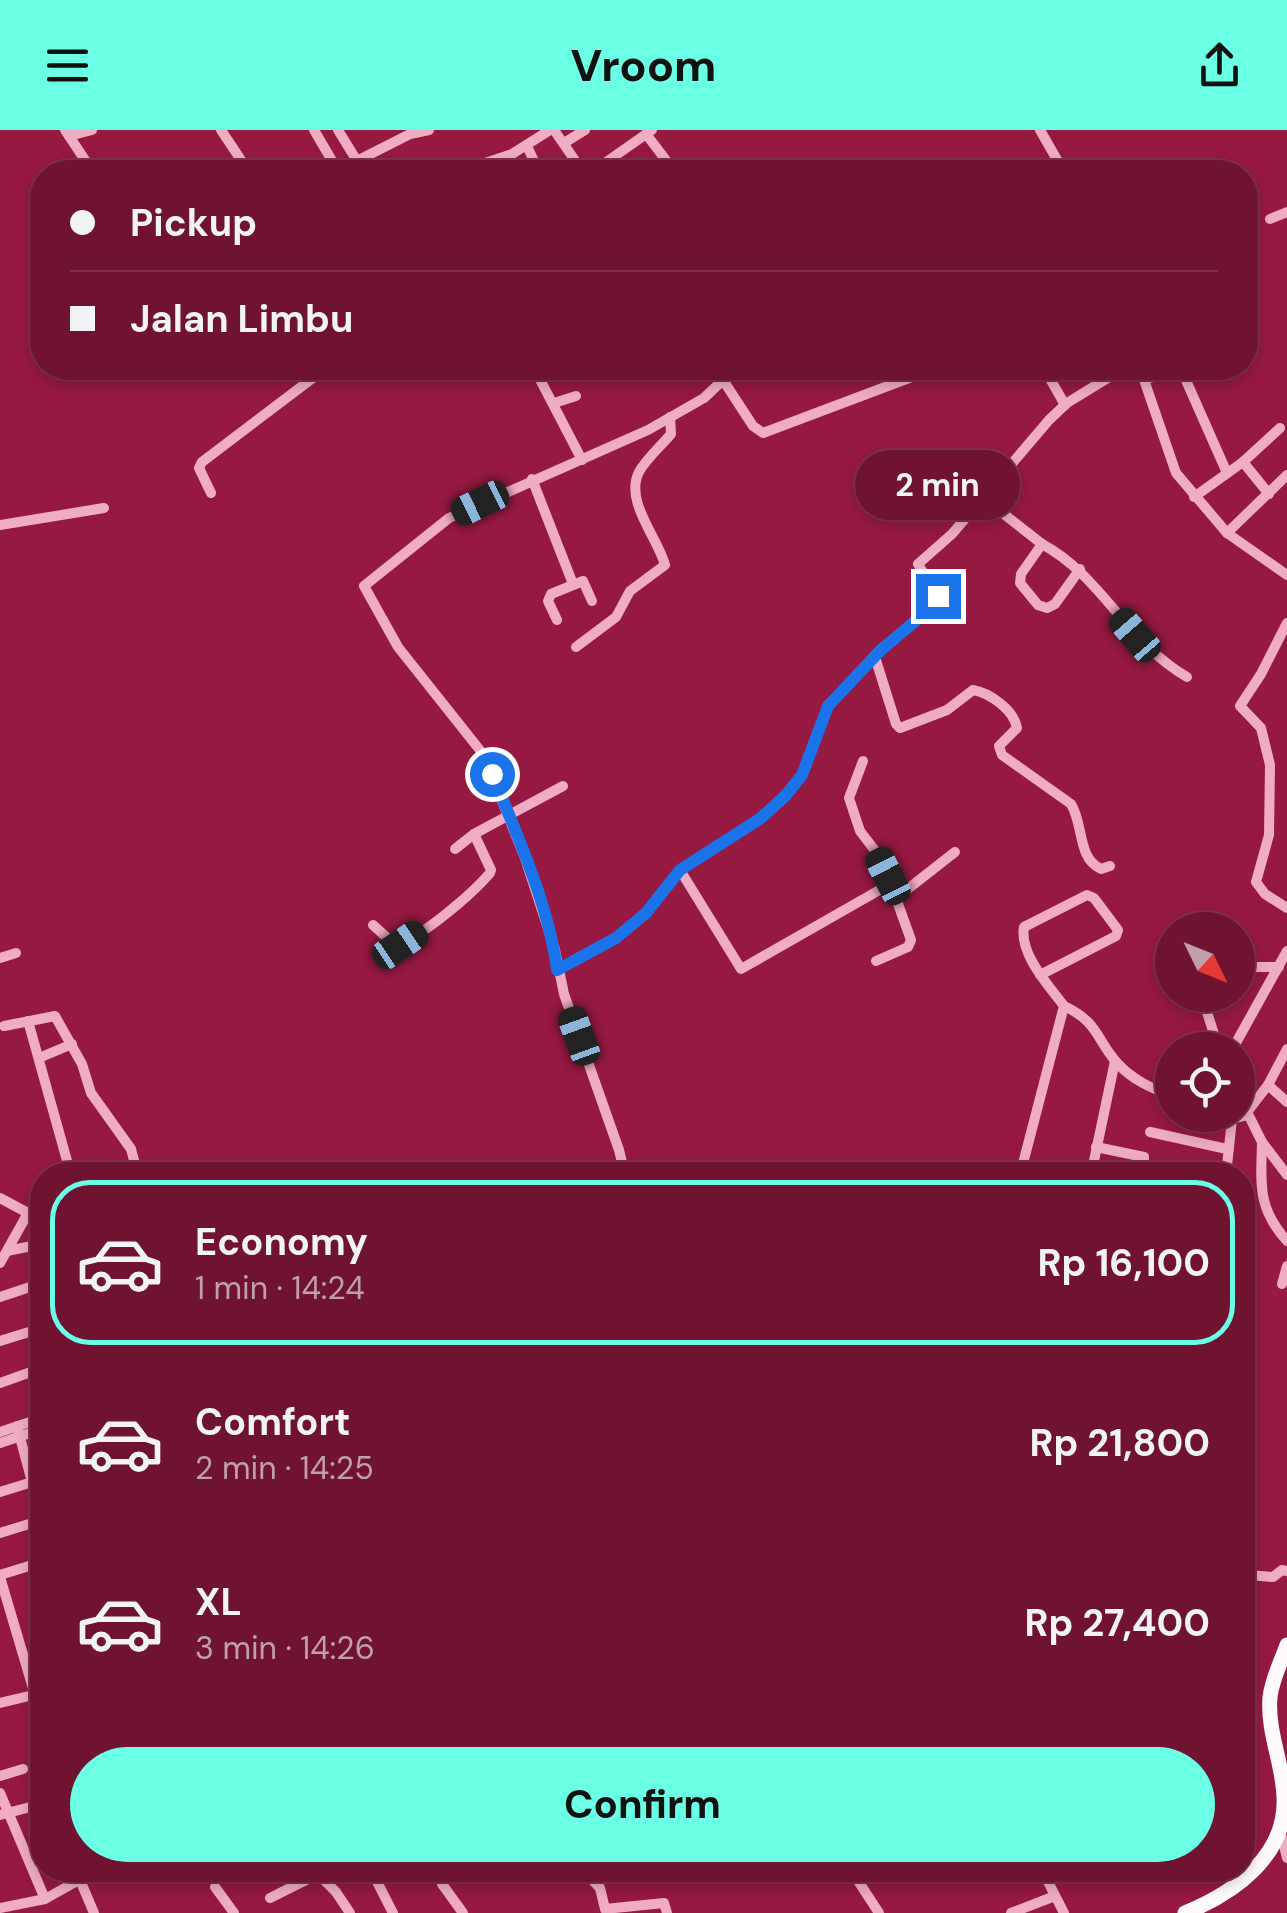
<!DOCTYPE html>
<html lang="en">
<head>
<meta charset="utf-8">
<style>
	body { margin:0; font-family:"DM Sans",sans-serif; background:#78203d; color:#f1f3f6; height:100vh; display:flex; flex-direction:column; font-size:38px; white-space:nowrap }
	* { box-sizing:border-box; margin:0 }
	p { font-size:32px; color:#c09eab }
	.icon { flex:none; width:55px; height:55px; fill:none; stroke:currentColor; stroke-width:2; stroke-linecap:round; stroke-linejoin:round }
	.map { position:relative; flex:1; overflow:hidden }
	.details { position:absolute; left:30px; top:1032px; width:1225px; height:720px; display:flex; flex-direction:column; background:#701331; border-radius:40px; box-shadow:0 5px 15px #0003,0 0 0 2px #82324d }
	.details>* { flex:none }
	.banner { position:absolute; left:30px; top:30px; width:1228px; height:220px; border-radius:40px; box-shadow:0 5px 15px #0003,0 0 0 2px #82324d; display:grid; align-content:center; height:220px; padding:0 40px; background:#701331 }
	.needle { width:65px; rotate:133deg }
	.tools { position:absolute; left:1155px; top:782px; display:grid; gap:20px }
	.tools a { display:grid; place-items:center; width:100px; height:100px; border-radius:50%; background:#701331; box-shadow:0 5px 15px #0003,0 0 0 2px #82324d; font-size:50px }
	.end { position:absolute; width:45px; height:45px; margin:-22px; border:12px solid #1a73e8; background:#fff; box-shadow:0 0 0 5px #fff }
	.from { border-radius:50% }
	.bubble { position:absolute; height:70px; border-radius:35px; background:#701331; box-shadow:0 5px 15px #0003,0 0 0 2px #82324d; font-size:32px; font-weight:700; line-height:70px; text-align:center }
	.car { position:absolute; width:30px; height:60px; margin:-30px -15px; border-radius:12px; box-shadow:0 0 8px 2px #0007; background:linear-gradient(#222 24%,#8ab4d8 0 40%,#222 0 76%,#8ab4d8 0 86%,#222 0) }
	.banner b { display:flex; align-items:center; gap:35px; height:95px; font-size:38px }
	.banner b+b { border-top:2px solid #82324d }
	.banner i { width:25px; height:25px; background:#f1f3f6 }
	ul { padding:18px 0 0; list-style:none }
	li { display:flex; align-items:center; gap:30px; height:165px; margin:0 20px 15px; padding:0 20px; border:5px solid transparent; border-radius:40px }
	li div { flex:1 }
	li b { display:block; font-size:38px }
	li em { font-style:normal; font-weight:700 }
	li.selected { border-color:#6bffe6 }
	li>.icon { width:90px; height:90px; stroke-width:1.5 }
	.action { display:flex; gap:20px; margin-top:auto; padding:20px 40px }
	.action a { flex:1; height:115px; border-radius:60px; background:#6bffe6; color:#111; font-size:40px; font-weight:700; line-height:115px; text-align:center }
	header { display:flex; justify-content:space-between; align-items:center; height:130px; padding:0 40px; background:#6bffe6; color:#111; font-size:45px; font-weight:700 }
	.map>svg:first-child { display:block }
</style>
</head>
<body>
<header><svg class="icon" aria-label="menu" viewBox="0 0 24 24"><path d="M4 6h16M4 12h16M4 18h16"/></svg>Vroom<svg class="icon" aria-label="share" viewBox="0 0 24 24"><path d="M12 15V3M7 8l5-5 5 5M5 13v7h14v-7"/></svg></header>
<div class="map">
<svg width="1287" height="1783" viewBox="0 0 1287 1783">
	<rect width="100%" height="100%" fill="#961941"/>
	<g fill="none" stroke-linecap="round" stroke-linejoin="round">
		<g stroke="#f0acc3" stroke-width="10">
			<polyline points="65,0 69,6 92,0"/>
			<polyline points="221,0 249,42"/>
			<polyline points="314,0 338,41"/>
			<polyline points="338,0 357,31"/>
			<polyline points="554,0 583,42"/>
			<polyline points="1040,0 1064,42"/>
			<polyline points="646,4 675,42"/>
			<polyline points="69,6 93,42"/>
			<polyline points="564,13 585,0"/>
			<polyline points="527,16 539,42"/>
			<polyline points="335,42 410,4 429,0"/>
			<polyline points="473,42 479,35 512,24 550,0"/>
			<polyline points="592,42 652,0"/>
			<polyline points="1270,89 1287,82"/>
			<polyline points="534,238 582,330"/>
			<polyline points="1044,238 1065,275"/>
			<polyline points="1140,238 1176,343 1227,403 1287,445"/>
			<polyline points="1146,249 1181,239 1227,343"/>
			<polyline points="723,250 753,296 763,303 933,239 947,238"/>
			<polyline points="554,273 576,266"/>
			<polyline points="1243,332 1269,364"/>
			<polyline points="532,349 573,454"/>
			<polyline points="211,363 199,338 202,332 326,238"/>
			<polyline points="981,366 1042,414 1021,444 1020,453 1038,475 1047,478 1055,474 1080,439"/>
			<polyline points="1194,367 1243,332 1280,298"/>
			<polyline points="0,395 104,378"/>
			<polyline points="1227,403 1287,345"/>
			<path d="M 1042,414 C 1103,447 1126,512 1187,547"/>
			<polyline points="557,490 548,471 551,464 583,451 592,471"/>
			<polyline points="1287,493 1261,544 1240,576 1261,598 1270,635 1269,705 1256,752 1265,764 1287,778"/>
			<path d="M 576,517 L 616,487 L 630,461 L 665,435 C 658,408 624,371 639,342 C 646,329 661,316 671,304 L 670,287"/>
			<path d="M 875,527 L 896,594 L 900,598 L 947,580 L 973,560 C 990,563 1014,580 1017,598 L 999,616 L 1002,625 L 1071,674 C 1084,695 1077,728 1101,739 L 1110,736"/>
			<polyline points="863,631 849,668 860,701 876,722 888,746 911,810 908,817 876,831"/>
			<polyline points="455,719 474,704"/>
			<polyline points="680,740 741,839 890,754"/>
			<polyline points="895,769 955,722"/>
			<path d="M 373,795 L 395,815 C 419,810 473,763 490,743 L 491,740 L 474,704 L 563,656"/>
			<polyline points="0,828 16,823"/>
			<polyline points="1238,837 1279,837"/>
			<polyline points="557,840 616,808 646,783 680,740 761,688 785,665 802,645 828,576 881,519 938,472 937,466 918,434 952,404 1049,290 1067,273 1124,238"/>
			<path d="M 1040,845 L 1116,806 L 1118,800 L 1094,768 L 1087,765 L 1024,797 C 1019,824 1049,856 1064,876"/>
			<polyline points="1209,865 1207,882 1219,920"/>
			<polyline points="28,891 71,1045"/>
			<polyline points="4,896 55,886 82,934 91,963 131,1019 138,1045"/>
			<polyline points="1232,920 1287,821"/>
			<polyline points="39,928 72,914"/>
			<polyline points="1268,955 1287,919"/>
			<polyline points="1238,964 1262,1012 1287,1045"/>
			<polyline points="1232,989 1244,986 1268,955 1287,972"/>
			<polyline points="1150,1002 1227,1019"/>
			<path d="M 1262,1012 C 1261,1054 1257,1078 1287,1111"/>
			<polyline points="1096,1017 1144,1027 1143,1045"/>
			<polyline points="625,1045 619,1020 564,864 555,820 525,728 483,624 398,517 364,456 449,388 648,300 704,268 723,250 718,238"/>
			<path d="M 1020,1045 L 1064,876 C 1099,892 1096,910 1118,934 C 1133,950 1151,958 1172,966"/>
			<polyline points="1091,1045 1115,931"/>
			<polyline points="1226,1045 1232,989"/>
			<polyline points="0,1068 28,1083 42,1085"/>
			<polyline points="7,1121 42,1114"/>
			<polyline points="0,1133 28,1083"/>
			<polyline points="1282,1154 1287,1136"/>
			<polyline points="0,1167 42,1153"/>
			<polyline points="0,1211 42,1198"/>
			<polyline points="0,1253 42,1238"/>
			<polyline points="17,1296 32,1352"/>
			<polyline points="0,1302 42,1288"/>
			<polyline points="0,1313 42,1299"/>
			<polyline points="0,1362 42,1349"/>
			<polyline points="0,1403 42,1390"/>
			<polyline points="38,1434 42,1451"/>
			<polyline points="0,1445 42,1432"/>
			<polyline points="1248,1445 1273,1447 1282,1440 1287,1441"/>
			<polyline points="0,1447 35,1565"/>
			<polyline points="0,1573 42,1563"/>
			<polyline points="0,1646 23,1639"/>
			<polyline points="0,1663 45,1769"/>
			<polyline points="0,1685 42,1674"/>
			<polyline points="1280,1700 1287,1728"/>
			<polyline points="371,1740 393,1783"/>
			<polyline points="444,1740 442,1754 463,1783"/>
			<polyline points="789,1740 792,1744"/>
			<polyline points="851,1740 879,1783"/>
			<polyline points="1042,1740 1064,1783"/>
			<polyline points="586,1743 600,1758 605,1779 664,1773 667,1783"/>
			<polyline points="955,1746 970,1740"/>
			<polyline points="80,1750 94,1783"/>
			<polyline points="215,1757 234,1783"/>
			<polyline points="270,1768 318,1744 336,1762 350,1783"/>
			<polyline points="0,1778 45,1769 97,1740"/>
			<polyline points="1011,1783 1055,1766"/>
		</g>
		<path stroke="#fffafc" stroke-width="15" d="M 1185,1783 C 1234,1763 1287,1726 1284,1667 C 1283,1633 1267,1602 1270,1567 C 1272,1549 1281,1532 1287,1515"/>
	</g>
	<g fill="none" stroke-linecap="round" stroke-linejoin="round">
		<path stroke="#1a73e8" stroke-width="12" d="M 492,644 C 517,704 549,776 557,840 L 616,808 L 646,783 L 680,740 L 761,688 L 786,665 L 802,645 L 828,576 L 881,520 L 938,472 L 938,466"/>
	</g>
</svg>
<div class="tools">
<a><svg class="needle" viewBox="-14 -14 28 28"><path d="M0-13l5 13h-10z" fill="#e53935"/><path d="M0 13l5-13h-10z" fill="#c09eab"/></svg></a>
<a><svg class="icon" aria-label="locate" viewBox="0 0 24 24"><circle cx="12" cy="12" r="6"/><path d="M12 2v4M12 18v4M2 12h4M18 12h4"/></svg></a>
</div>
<i class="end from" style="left:492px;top:644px"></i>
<i class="end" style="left:938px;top:466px"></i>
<div class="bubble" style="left:855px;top:320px;width:165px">2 min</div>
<i class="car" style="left:480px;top:373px;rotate:244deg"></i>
<i class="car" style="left:1135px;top:505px;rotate:319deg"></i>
<i class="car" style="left:888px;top:746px;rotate:333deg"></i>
<i class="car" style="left:400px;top:815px;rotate:56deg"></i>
<i class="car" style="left:579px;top:906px;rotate:340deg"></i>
<div class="banner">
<b><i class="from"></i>Pickup</b>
<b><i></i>Jalan Limbu</b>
</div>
<section class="details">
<ul>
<li class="selected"><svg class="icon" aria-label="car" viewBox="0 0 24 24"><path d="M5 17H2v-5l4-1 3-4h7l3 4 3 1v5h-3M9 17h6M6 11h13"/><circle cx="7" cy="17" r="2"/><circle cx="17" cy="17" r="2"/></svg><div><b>Economy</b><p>1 min · 14:24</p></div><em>Rp 16,100</em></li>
<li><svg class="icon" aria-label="car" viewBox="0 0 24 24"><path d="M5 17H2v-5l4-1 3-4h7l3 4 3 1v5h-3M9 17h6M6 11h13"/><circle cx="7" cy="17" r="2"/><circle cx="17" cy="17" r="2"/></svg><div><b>Comfort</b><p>2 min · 14:25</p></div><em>Rp 21,800</em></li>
<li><svg class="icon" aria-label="car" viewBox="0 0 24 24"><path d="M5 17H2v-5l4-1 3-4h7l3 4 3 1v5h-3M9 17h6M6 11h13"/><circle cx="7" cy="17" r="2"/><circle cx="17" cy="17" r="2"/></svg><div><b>XL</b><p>3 min · 14:26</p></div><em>Rp 27,400</em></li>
</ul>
<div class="action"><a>Confirm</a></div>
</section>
</div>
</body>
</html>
